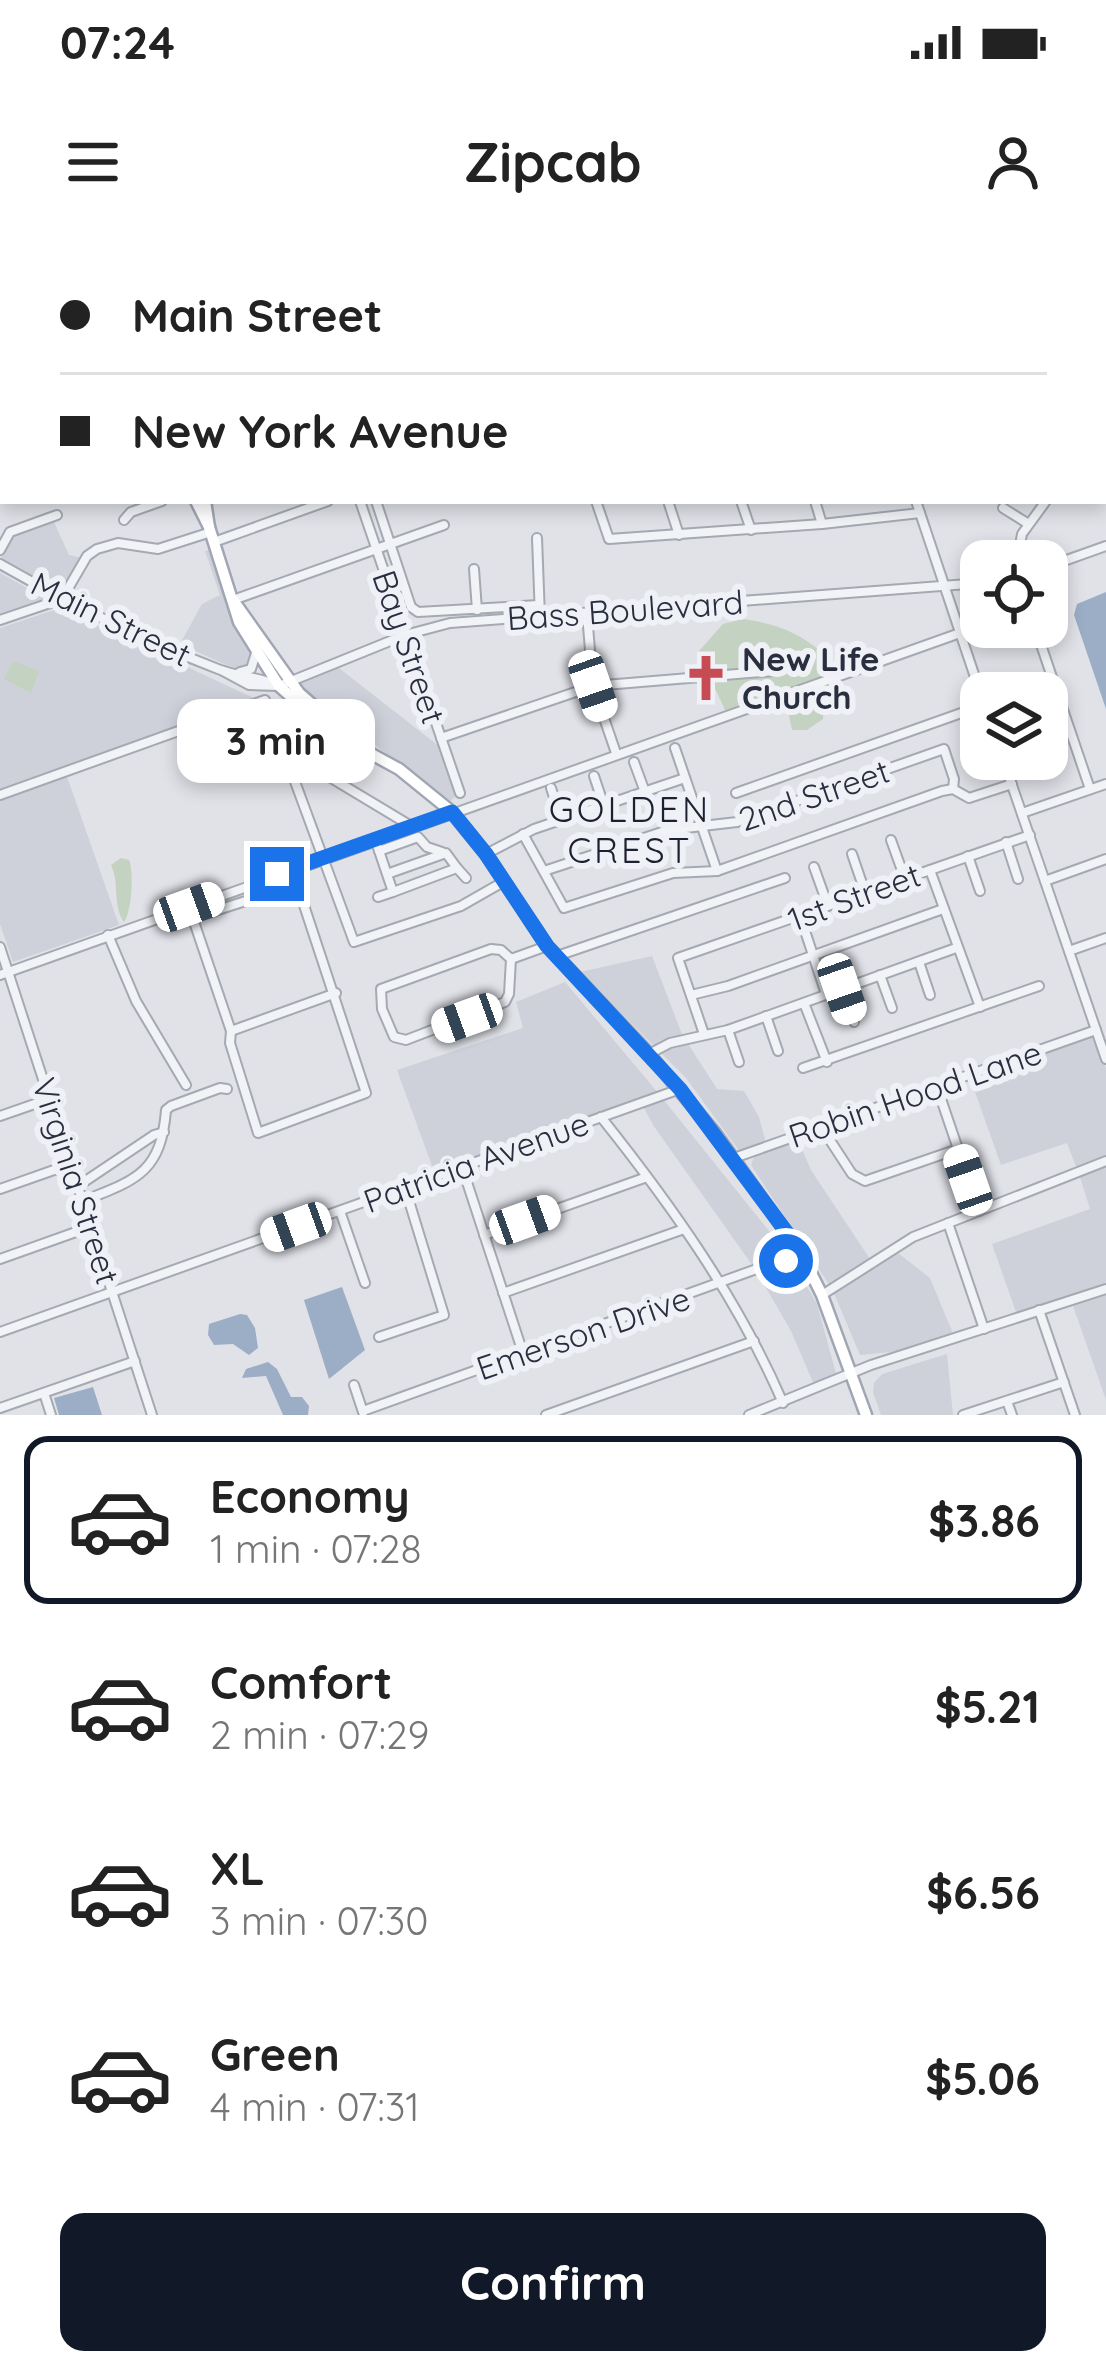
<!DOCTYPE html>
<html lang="en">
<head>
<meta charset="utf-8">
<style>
	body { margin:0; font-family:Quicksand,sans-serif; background:#f2f2f2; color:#222; height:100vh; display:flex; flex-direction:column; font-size:45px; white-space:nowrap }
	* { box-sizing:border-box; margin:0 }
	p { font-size:39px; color:#767676 }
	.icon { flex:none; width:66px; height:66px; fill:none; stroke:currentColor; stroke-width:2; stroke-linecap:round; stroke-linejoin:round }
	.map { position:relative; height:1175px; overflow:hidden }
	.details { display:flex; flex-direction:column; background:#fff; flex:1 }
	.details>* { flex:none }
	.banner { position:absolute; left:0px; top:0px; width:1107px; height:264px; box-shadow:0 6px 18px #0003; display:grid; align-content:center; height:264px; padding:0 60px; background:#fff }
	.controls { position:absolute; left:960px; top:300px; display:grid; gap:24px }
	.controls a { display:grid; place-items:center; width:108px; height:108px; border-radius:24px; background:#fff; box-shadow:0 6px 18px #0003; font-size:60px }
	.end { position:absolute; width:54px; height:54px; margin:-27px; border:15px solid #1a73e8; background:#fff; box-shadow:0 0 0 6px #fff }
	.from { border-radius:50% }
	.bubble { position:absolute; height:84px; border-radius:24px; background:#fff; box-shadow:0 6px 18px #0003; font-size:39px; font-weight:700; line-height:84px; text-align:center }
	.car { position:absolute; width:36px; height:72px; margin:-36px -18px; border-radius:15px; box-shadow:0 0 9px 3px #0007; background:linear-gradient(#fff 24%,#345 0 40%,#fff 0 76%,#345 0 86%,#fff 0) }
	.banner b { display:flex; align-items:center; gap:42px; height:114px; font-size:45px }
	.banner b+b { border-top:3px solid #e0e0e0 }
	.banner i { width:30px; height:30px; background:#222 }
	ul { padding:21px 0 0; list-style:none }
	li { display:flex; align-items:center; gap:36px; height:168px; margin:0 24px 18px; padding:0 36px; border:6px solid transparent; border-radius:24px }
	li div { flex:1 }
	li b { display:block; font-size:45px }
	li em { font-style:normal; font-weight:700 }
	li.selected { border-color:#111827 }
	li>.icon { width:108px; height:108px; stroke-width:1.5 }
	.action { display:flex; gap:24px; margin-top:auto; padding:24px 60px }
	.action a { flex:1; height:138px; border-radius:24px; background:#111827; color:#fff; font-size:48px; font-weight:700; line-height:138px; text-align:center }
	.status { display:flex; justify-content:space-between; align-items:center; height:84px; padding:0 60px; background:#fff; direction:ltr }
	.status svg { height:33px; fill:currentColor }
	header { display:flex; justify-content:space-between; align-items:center; height:156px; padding:0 60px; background:#fff; font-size:54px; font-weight:700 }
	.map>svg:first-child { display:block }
</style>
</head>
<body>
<div class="status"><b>07:24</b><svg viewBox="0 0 49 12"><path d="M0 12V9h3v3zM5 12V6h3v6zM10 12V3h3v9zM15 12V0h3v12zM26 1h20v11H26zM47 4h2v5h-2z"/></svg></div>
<header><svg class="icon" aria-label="menu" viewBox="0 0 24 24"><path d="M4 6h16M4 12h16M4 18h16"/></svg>Zipcab<svg class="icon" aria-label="person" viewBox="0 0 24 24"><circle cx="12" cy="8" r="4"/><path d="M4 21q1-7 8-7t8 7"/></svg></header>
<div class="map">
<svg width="1106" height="1175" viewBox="0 0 1106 1175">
	<rect width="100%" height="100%" fill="#e0e2e8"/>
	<g fill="#ced1da">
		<polygon points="53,280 69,315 83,318 63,351 0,319 12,294"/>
		<polygon points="209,310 236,388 253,415 245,429 235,429 180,404 202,364 220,355 205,311"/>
		<polygon points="0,333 38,354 50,360 0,377"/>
		<polygon points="60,368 258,460 64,528 119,685 13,722 0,684 0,388"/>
		<polygon points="335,425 440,507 457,555 448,563 295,441"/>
		<polygon points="652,716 683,797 656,808 580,732"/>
		<polygon points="565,742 659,854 435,934 397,830 523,788 516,762"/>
		<polygon points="1094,794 1106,829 1106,918 1077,929 1067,903 1001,925 970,838"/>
		<polygon points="687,802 717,849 744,851 759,877 766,903 740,912 686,838 660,812"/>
		<polygon points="663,859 789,1016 755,1029 653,885 643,866"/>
		<polygon points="798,900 811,930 870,1019 830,1046 751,925 754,917"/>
		<polygon points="1106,924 1106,1046 1017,1075 992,1004 1090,969 1079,934"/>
		<polygon points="894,1010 930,1038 954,1096 891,1112 860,1115 833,1051"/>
		<polygon points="792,1021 817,1064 837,1137 815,1147 791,1091 758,1034"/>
		<polygon points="1106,1052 1106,1160 1072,1063"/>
		<polygon points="947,1114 953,1175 881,1175 873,1152 874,1143 882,1134"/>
	</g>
	<g fill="#c4d2c1">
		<path d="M 743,379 C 777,384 799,392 825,415 L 826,437 L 773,456 L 767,454 L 726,472 L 698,412 L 723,384 Z"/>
		<polygon points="13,421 39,431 31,453 4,439"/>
		<polygon points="825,443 823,479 807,490 792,490 786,461 781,459"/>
		<path d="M 121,618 L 129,620 C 134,633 132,671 124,682 C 112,665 120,643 111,625 Z"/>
	</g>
	<g fill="#9cadc6">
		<polygon points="1106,352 1106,469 1074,375 1077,364"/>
		<polygon points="342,1047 365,1110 329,1139 304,1060"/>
		<polygon points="240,1074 247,1075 255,1088 258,1108 249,1115 233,1104 214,1105 208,1095 209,1084"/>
		<polygon points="268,1122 277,1129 291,1157 302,1157 309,1166 308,1175 283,1175 266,1136 242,1138 246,1129"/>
		<polygon points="93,1147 102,1175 59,1175 54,1158"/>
	</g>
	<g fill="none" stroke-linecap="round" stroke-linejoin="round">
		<defs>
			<g id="minor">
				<polyline points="215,0 216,3"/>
				<polyline points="271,0 272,3"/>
				<polyline points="345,0 346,3"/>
				<polyline points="827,0 828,3"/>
				<polyline points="51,3 61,0"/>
				<polyline points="68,3 77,0"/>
				<polyline points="737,3 744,0"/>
				<polyline points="945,3 954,0"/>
				<polyline points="0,23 3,22"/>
				<polyline points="1104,23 1106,22"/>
				<polyline points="1104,94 1106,93"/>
				<polyline points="0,97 3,96"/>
				<polyline points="1104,164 1106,163"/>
				<polyline points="0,199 3,198"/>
				<polyline points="1104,237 1106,236"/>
				<polyline points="360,261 460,553"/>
				<polyline points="376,261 411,367 418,372 539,365"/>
				<polyline points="596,261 609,299 822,284 920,273"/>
				<polyline points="668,261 679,295"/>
				<polyline points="741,261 751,290"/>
				<polyline points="815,261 822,284"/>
				<polyline points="916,261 981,455"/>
				<polyline points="1003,268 1027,283"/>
				<polyline points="124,280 131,272 162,261"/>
				<polyline points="537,298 540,377"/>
				<polyline points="214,302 328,261"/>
				<polyline points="0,310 10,292 57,275"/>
				<polyline points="1017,321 1022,294 1046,261"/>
				<path d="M 0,324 C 70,364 143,400 218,429 C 236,436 255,437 272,443"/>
				<polyline points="1047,327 1106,306"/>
				<polyline points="474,329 477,370"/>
				<polyline points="233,360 444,285"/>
				<polyline points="587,374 593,446 616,513"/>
				<polyline points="0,380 62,359 87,316 97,309 118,303 158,309 211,292"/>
				<polyline points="1035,387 1090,549"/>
				<polyline points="223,431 249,445 279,446 405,395 450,383 981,343"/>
				<polyline points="240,432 251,429 256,413"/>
				<polyline points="441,498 593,446 773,431"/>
				<polyline points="675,508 717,631"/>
				<polyline points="288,512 411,586"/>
				<polyline points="1003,519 1106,819"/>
				<polyline points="634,522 645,552"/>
				<polyline points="594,536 604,566"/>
				<polyline points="551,548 561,579"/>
				<polyline points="736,553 981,466"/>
				<polyline points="0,555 265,460 354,702 461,666 503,642"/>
				<polyline points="1022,573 1106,544"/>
				<polyline points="523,594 564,668 673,633 717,631 942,551 953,549 969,558 1012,544"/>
				<polyline points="375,599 393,652 457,628 446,613 387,634"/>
				<polyline points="891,600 905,639"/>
				<polyline points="1006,602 1018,639"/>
				<polyline points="379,611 418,597 427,607 442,612"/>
				<polyline points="486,614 534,589 685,538"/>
				<polyline points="852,614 865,652"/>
				<polyline points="968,616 980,651"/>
				<polyline points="814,627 828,666"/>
				<polyline points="457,628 466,638"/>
				<polyline points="930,630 980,767"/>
				<polyline points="544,631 668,590 737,582 944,509 954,539 953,549"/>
				<polyline points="1045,641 1106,619"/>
				<polyline points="378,657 393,652"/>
				<polyline points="189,667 231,791 230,803 258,893 366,853 292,629"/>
				<polyline points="800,676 826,754"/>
				<polyline points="193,678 298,644"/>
				<polyline points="108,695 136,761 186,845"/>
				<polyline points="0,707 152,1175"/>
				<polygon points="491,709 501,710 511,719 509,754 505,762 406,800 394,797 382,769 381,749"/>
				<polyline points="1069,711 1106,698"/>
				<polyline points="557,716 785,638"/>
				<polyline points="511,719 547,706"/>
				<polyline points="919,722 930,755"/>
				<polyline points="0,735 960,393"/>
				<polyline points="880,735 892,768"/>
				<polyline points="842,749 854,782"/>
				<polyline points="691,755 728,746 943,669"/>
				<polyline points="804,763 827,822"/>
				<polyline points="766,776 778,811"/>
				<polyline points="728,790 739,822"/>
				<polyline points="231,791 336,753"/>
				<polyline points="704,794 678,718 1030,595"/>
				<polyline points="649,814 670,803 728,790 956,708"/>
				<polyline points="803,828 1039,746"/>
				<polyline points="937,847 979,971"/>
				<polyline points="0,876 49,859"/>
				<path d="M 601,877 C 672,966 738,1059 783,1163"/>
				<polyline points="822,888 852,934 865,941 958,909"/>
				<polyline points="734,918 1096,790"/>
				<polyline points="462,927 523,1113"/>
				<polyline points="78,946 154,895 164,892"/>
				<polyline points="0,949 71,924"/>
				<path d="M 83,961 C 136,940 161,933 166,870 L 171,866 L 220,848 L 227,849"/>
				<polyline points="340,971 365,1043"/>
				<polyline points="948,983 984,1089"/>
				<polyline points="484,995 647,937"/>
				<polyline points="0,1019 90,987"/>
				<polyline points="503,1053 684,989"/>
				<polyline points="822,1055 913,997 1106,921"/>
				<polyline points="1039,1070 1075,1175"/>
				<polyline points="0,1092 680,849"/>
				<polyline points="379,1097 444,1075 405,948"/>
				<polyline points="354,1145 363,1172"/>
				<polyline points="44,1153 51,1175"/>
				<polyline points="1007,1161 1012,1175"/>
				<polyline points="0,1168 135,1121"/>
				<polyline points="363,1171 801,1013"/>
				<polyline points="546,1175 754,1101"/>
				<polyline points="749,1175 871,1125 1106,1049"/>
				<polyline points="963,1175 1064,1142"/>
			</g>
			<g id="major">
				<polyline points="107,0 109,3"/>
				<polyline points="118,0 119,3"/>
				<polyline points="196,261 209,287 239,382 279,446 331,492 399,529 452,572 486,614 547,706 649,814 715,893 801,1013 822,1055 866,1175"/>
				<polyline points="205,261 209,287"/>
				<polyline points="233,360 299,453 355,502"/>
			</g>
		</defs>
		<use href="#minor" stroke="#a5a9b2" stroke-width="12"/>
		<use href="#major" stroke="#a0a6b3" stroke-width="15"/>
		<use href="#minor" stroke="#f2f3f7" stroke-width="8"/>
		<use href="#major" stroke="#fff" stroke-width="10"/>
	</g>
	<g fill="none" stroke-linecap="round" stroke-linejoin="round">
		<polyline stroke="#1a73e8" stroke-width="15" points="277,634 452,572 486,614 547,706 680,849 802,1013 786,1021"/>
	</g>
	<defs>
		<symbol id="church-bare" viewBox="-9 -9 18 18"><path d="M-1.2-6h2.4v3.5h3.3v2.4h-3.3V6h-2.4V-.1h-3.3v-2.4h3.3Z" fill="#c74b53" stroke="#eff1f6" stroke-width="2.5" paint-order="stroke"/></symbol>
	</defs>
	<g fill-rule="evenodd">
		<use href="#church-bare" x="673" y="405" width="66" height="66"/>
	</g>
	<g text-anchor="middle" stroke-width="12" stroke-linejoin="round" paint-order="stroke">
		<g font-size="33" fill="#292f3f" stroke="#eff1f6">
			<text transform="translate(625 370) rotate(-4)" y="12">Bass Boulevard</text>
			<text transform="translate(111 379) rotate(26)" y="12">Main Street</text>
			<text transform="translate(409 407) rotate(71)" y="12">Bay Street</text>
			<text transform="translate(814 555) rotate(-19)" y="12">2nd Street</text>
			<text transform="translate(854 657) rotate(-20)" y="12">1st Street</text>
			<text transform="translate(915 854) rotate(-19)" y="12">Robin Hood Lane</text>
			<text transform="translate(476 922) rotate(-20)" y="12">Patricia Avenue</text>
			<text transform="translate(76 941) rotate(72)" y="12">Virginia Street</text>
			<text transform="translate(583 1093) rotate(-19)" y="12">Emerson Drive</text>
		</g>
		<g font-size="33" font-weight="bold" fill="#292f3f" stroke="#eff1f6" text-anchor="start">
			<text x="742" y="431">New Life<tspan x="742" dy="38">Church</tspan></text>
		</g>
		<g font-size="36" letter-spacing="3" fill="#1b212f" stroke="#eff1f6">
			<text x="630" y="582">GOLDEN<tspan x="630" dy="41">CREST</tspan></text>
		</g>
	</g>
</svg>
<div class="controls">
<a><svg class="icon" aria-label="locate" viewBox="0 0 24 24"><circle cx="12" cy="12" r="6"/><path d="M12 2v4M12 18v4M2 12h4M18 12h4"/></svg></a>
<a><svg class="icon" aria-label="layers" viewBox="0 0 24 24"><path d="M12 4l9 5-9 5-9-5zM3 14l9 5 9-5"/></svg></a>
</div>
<i class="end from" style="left:786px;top:1021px"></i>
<i class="end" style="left:277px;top:634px"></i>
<div class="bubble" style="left:177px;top:459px;width:198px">3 min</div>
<i class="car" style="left:593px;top:446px;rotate:161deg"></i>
<i class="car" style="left:189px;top:667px;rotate:70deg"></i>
<i class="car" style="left:842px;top:749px;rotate:161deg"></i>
<i class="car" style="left:467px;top:778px;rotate:250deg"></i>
<i class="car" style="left:968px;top:940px;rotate:341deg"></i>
<i class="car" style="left:525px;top:980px;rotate:70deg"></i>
<i class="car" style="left:296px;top:987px;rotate:250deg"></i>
<div class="banner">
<b><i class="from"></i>Main Street</b>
<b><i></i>New York Avenue</b>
</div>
</div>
<section class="details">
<ul>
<li class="selected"><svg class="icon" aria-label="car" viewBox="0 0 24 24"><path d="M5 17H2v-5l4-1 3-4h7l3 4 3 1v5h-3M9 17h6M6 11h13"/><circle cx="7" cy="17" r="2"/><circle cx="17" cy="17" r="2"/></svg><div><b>Economy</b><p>1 min · 07:28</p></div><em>$3.86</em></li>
<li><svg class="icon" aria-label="car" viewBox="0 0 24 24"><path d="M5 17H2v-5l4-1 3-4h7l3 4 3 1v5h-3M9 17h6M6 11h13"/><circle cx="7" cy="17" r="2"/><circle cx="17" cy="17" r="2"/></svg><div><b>Comfort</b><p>2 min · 07:29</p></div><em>$5.21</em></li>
<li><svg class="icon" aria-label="car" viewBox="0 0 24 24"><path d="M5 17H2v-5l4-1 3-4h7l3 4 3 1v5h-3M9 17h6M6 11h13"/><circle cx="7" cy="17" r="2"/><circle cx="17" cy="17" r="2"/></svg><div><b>XL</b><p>3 min · 07:30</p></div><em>$6.56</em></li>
<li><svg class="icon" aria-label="car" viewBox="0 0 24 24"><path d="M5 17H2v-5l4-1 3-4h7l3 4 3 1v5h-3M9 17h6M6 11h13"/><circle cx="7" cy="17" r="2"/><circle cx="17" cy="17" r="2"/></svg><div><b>Green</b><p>4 min · 07:31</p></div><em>$5.06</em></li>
</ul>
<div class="action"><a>Confirm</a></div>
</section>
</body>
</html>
